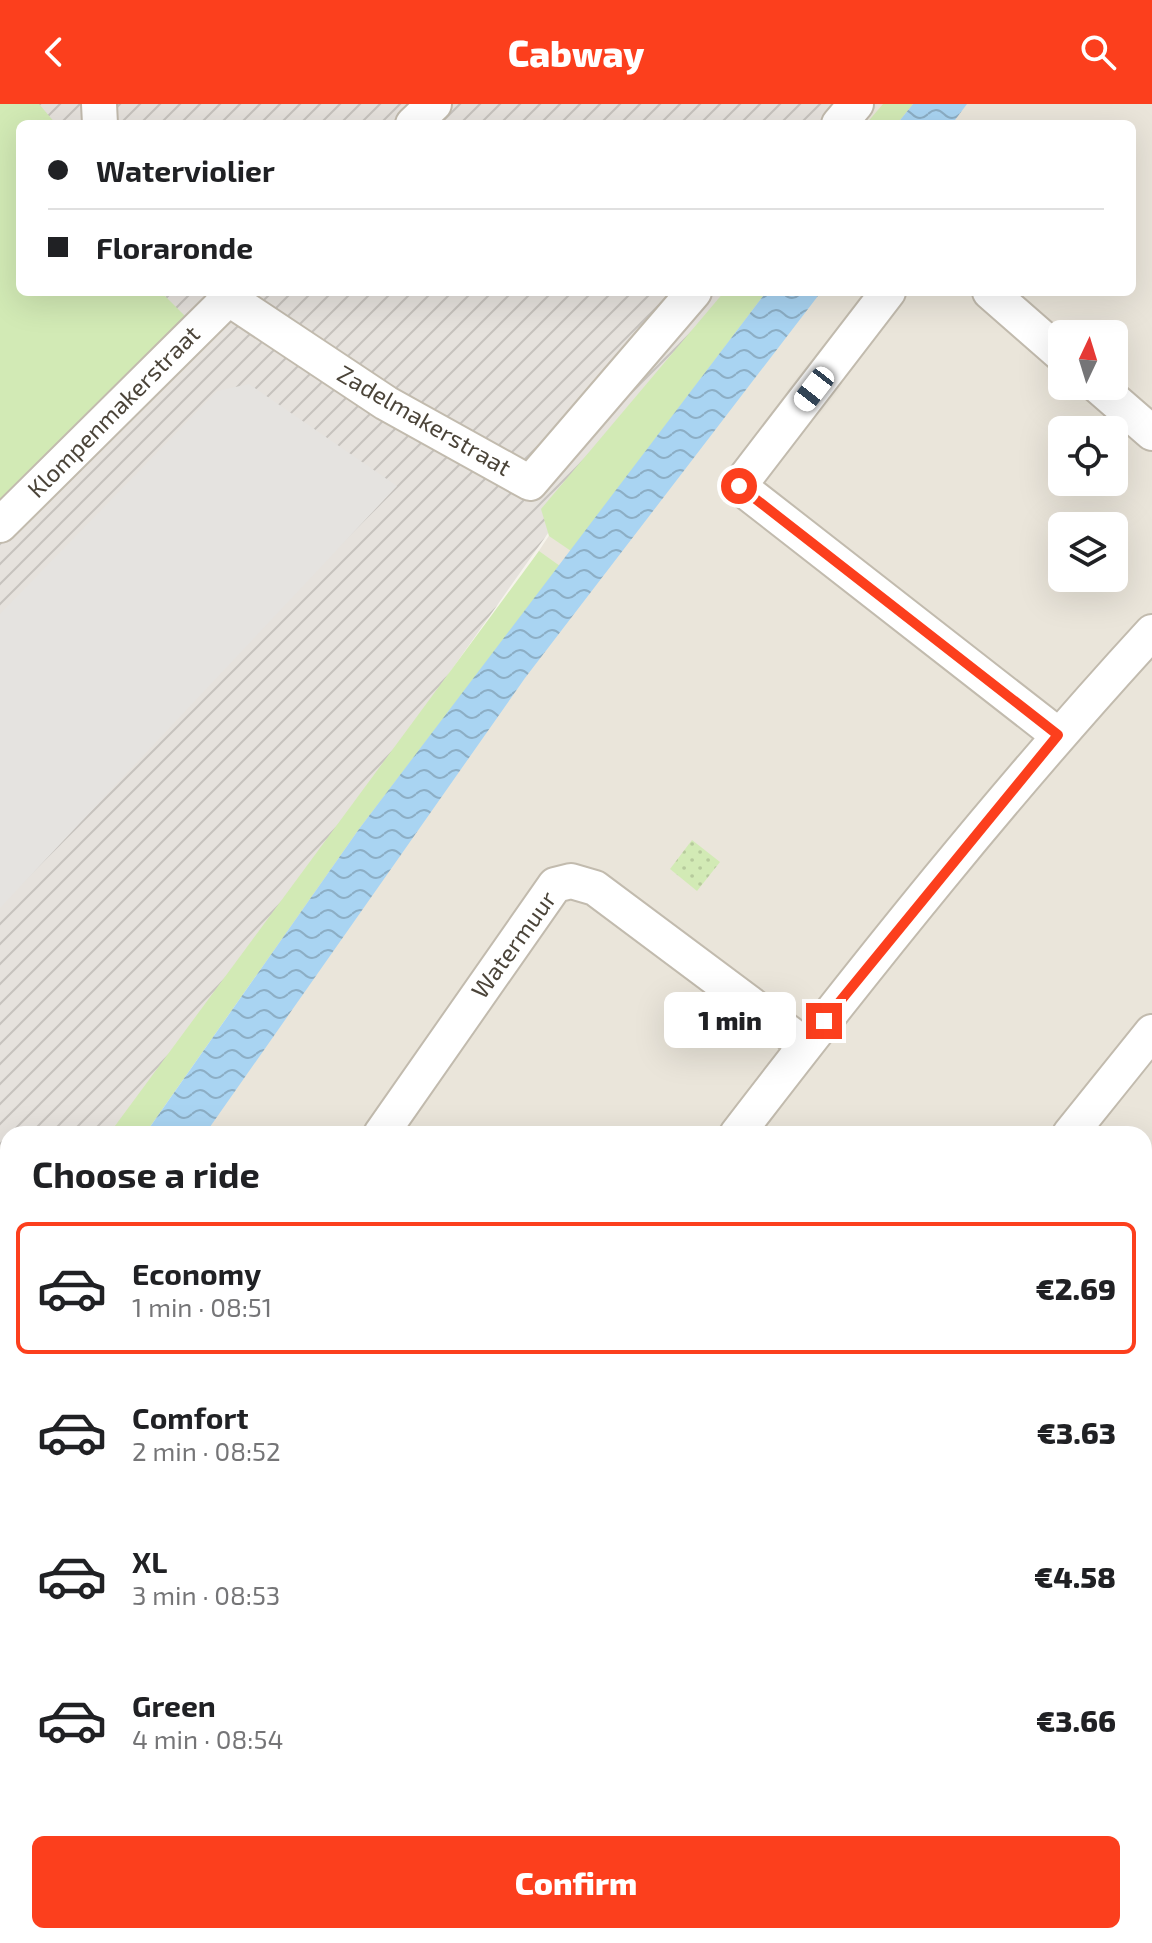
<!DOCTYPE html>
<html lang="en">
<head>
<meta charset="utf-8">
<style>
	body { margin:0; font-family:"Exo 2",sans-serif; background:#f6f6f6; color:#202124; height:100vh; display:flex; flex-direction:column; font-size:30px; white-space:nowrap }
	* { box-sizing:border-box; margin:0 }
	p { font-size:26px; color:#757577 }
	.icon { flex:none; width:44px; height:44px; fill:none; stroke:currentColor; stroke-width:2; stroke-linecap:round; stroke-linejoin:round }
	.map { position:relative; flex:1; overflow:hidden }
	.panel { position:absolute; left:0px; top:1022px; width:1152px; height:818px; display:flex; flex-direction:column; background:#fff; border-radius:24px 24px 0 0; box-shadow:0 8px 32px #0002 }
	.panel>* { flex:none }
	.top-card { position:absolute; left:16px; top:16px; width:1120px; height:176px; border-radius:12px; box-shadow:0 8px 32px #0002; display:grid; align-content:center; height:176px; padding:0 32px; background:#fff }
	.needle { width:52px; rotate:4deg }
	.controls { position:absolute; left:1048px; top:216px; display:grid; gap:16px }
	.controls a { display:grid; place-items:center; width:80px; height:80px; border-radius:12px; background:#fff; box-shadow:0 8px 32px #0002; font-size:40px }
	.end { position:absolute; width:36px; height:36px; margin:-18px; border:10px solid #fc3f1d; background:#fff; box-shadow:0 0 0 4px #fff }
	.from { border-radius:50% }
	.bubble { position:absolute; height:56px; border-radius:12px; background:#fff; box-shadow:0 8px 32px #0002; font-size:26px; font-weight:800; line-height:56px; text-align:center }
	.car { position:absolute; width:24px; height:48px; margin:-24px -12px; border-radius:10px; box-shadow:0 0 6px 2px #0007; background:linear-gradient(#fff 24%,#345 0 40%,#fff 0 76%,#345 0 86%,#fff 0) }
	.top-card b { display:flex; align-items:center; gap:28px; height:76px; font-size:30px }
	.top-card b+b { border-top:2px solid #e0e0e0 }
	.top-card i { width:20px; height:20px; background:#202124 }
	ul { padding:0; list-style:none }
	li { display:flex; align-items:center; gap:24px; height:132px; margin:0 16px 12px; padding:0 16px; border:4px solid transparent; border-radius:12px }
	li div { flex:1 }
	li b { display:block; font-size:30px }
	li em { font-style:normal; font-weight:800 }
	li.on { border-color:#fc3f1d }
	li>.icon { width:72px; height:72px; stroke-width:1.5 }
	h2 { padding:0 32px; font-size:36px; line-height:96px }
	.primary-button { display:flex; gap:16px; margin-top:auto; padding:16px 32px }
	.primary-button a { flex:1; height:92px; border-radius:12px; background:#fc3f1d; color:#fff; font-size:32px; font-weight:800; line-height:92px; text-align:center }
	header { display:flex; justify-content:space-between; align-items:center; height:104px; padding:0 32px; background:#fc3f1d; color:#fff; font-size:36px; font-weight:800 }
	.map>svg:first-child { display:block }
</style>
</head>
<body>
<header><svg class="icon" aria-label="back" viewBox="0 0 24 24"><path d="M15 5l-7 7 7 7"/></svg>Cabway<svg class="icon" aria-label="search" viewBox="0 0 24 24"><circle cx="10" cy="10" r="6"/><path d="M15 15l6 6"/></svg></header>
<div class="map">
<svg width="1152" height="1839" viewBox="0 0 1152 1839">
	<defs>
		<pattern id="industrial-furrows" width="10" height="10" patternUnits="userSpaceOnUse" patternTransform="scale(2)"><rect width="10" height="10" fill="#e6e2dd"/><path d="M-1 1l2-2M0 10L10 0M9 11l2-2" fill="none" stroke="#c7c3be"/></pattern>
		<pattern id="forest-crowns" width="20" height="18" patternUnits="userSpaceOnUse" patternTransform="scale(2)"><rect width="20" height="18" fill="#d2eab5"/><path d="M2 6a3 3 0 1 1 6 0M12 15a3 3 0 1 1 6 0" fill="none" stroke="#b6ca9c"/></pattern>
		<pattern id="park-dots" width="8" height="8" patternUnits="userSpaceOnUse" patternTransform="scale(2)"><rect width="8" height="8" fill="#d2eab5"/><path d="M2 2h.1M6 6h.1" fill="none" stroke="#b6ca9c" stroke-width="1.8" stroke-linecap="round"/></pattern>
		<pattern id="water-waves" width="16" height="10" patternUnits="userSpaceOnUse" patternTransform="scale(2)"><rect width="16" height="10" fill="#a9d4f2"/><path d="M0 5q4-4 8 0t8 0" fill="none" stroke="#8caec5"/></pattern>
	</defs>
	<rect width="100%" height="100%" fill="#f6f3ec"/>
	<path fill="#eae5da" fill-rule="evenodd" d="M 878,0 L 1152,0 L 1152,1839 L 0,1839 L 0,1257 L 8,1245 L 8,1832 L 1144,1832 L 1144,1030 L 151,1030 L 594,364 L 730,188 L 1132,188 L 1132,20 L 862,20 ZM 1062,230 L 1114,230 L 1114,282 L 1062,282 ZM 1062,326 L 1114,326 L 1114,378 L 1062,378 ZM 1062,422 L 1114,422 L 1114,474 L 1062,474 Z"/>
	<polygon fill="url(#industrial-furrows)" points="0,0 878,0 862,20 20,20 20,188 730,188 594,364 124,1030 8,1030 8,1194 0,1206"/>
	<g fill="#d2eab5">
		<polygon points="0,0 39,0 56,20 20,20 20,188 161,188 190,217 0,402"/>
		<polygon points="883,0 913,0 897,20 866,20"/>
		<polygon points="724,188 766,188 571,447 549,432 541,405"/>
		<polygon points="539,447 560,462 359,725 145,1030 109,1030"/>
		<polygon points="8,1099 8,1154 0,1164 0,1109"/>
		<polygon points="8,1185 8,1226 0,1238 0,1195"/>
		<polygon points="1152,1189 1152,1333 1144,1328 1144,1199"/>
		<polygon points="0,1381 8,1386 8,1416 0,1411"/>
		<polygon points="708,1832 744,1832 739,1839 703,1839"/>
	</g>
	<polygon fill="url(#forest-crowns)" points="0,1067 8,1072 8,1099 0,1109"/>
	<polygon fill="url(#park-dots)" points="692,736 720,758 697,787 670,765"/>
	<polygon fill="#e5e3e0" points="249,280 397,382 0,804 0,510 217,287"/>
	<g fill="url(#water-waves)">
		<polygon points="913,0 967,0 952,20 897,20"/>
		<polygon points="766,188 821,188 525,574 205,1030 145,1030 359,725"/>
		<polygon points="8,1226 8,1310 0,1322 0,1238"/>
		<path d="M 0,1411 L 8,1416 L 8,1517 C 3,1539 3,1564 8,1586 L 8,1795 L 0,1808 Z"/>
	</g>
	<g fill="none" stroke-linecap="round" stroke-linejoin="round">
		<defs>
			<g id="street">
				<polyline points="99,0 100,20"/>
				<polyline points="413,20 434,0"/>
				<polyline points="839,20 856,0"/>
				<polyline points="223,188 228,194 386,299 530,379 694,188"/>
				<polyline points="888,188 739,382 1058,631"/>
				<polyline points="990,188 1062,251"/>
				<polyline points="1098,282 1152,329"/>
				<polyline points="0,421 235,188"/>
				<polyline points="381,1030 555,781 571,777 595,784 805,941"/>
				<path d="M 737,1030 C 869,858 1006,687 1152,528"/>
				<polyline points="1070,1030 1152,928"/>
				<polyline points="1144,1561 1152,1551"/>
				<polyline points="472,1832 481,1839"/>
				<polyline points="919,1839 924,1832"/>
			</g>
		</defs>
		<use href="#street" stroke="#c2bbae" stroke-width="38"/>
		<use href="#street" stroke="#fff" stroke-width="34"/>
	</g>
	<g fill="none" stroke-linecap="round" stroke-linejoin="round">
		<polyline stroke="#fc3f1d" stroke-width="10" points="739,382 1058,631 824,917"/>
	</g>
	<g text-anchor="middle" stroke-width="6" stroke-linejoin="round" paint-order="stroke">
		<g font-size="24" fill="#4b4439" stroke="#fff">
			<text transform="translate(114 308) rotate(-45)" y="8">Klompenmakerstraat</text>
			<text transform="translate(424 317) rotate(30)" y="8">Zadelmakerstraat</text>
			<text transform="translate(514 841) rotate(-54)" y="8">Watermuur</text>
		</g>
	</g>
</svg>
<div class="controls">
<a><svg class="needle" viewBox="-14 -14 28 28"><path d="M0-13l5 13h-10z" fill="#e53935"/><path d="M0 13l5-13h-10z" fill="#757577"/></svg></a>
<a><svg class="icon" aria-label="locate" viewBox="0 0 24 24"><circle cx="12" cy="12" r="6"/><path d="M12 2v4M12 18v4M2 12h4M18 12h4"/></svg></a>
<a><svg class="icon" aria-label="layers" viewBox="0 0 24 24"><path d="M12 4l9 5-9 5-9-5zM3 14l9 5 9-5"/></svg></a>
</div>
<i class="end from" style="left:739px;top:382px"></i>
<i class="end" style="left:824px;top:917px"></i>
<div class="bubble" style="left:664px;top:888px;width:132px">1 min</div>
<i class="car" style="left:814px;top:285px;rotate:218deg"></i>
<div class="top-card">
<b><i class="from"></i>Waterviolier</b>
<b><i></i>Floraronde</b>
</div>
<section class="panel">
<h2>Choose a ride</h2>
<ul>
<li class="on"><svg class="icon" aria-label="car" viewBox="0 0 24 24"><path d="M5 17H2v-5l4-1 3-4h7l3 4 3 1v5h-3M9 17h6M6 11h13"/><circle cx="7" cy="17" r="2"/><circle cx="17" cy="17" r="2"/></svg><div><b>Economy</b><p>1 min · 08:51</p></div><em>€2.69</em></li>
<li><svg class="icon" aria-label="car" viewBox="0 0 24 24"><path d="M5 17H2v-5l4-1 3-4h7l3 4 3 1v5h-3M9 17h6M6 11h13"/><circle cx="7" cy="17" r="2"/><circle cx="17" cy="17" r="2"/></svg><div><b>Comfort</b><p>2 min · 08:52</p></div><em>€3.63</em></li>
<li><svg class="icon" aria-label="car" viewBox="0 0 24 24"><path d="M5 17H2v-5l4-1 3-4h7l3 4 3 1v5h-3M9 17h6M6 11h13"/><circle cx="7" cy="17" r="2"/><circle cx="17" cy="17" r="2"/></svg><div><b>XL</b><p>3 min · 08:53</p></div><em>€4.58</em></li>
<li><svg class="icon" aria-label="car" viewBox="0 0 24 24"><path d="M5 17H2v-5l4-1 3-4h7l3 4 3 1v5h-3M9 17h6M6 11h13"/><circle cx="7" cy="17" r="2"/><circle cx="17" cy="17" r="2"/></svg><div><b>Green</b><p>4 min · 08:54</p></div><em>€3.66</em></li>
</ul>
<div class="primary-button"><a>Confirm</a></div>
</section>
</div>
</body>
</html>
